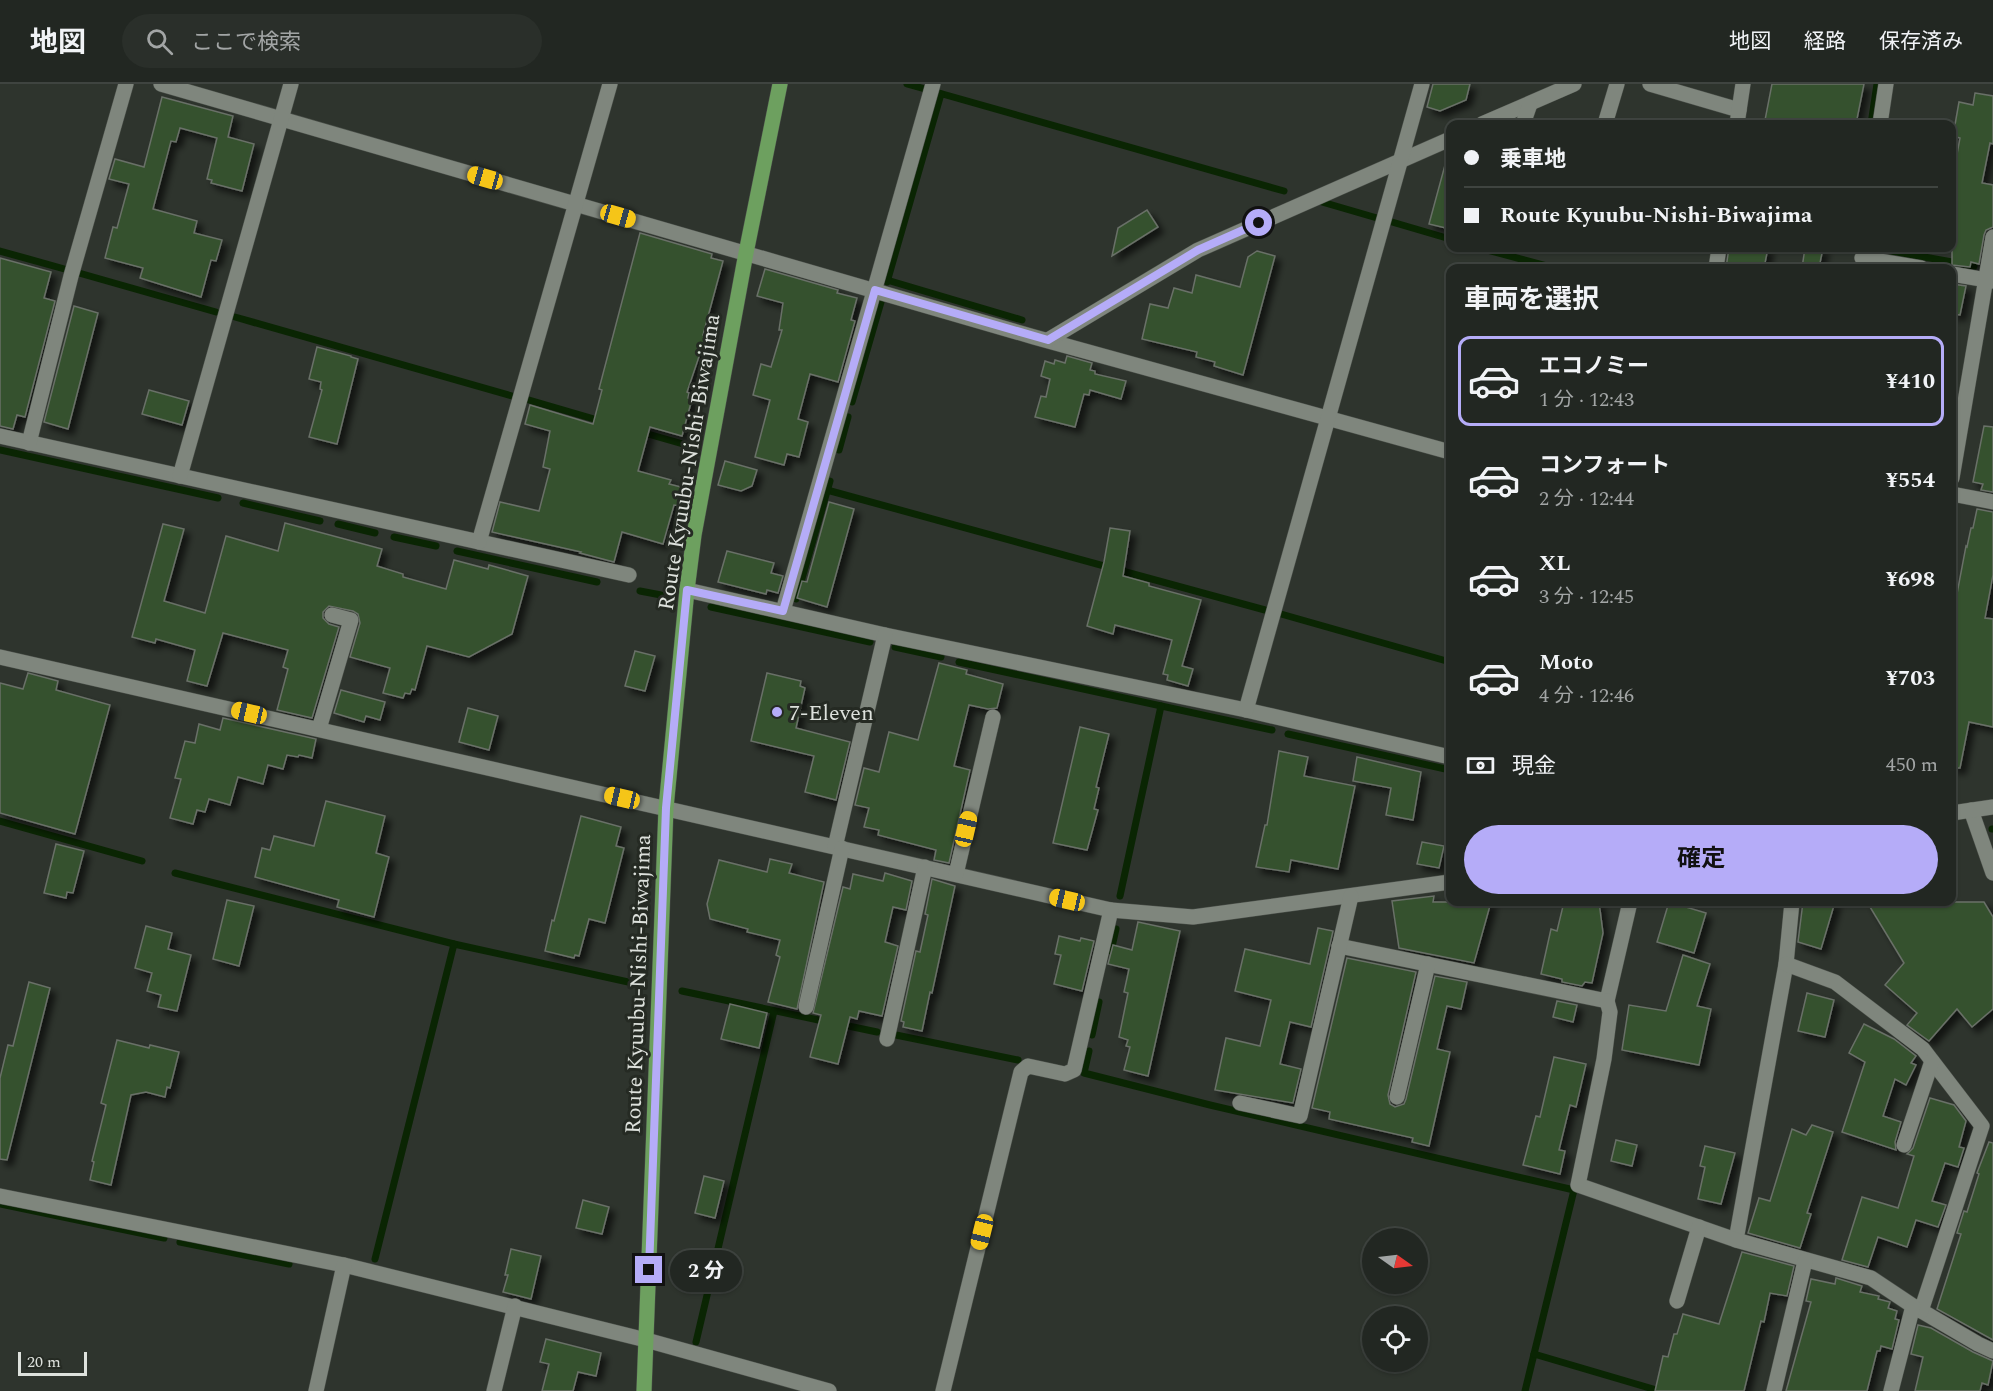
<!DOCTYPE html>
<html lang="ja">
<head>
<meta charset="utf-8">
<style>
	body { margin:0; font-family:Spectral,"Noto Sans JP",serif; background:#2a2f2a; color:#f1f3f6; height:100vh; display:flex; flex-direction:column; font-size:22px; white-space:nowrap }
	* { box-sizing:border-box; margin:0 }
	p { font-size:20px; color:#a2a5a5 }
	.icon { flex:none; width:33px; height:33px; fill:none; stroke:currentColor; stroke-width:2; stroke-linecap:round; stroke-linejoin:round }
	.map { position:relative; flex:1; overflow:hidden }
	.side { position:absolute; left:1446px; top:180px; width:510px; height:642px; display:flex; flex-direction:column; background:#222722; border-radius:12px; box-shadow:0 2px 4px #0004,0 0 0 2px #3f4440 }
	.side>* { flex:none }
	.banner { position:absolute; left:1446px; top:36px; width:510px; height:132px; border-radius:12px; box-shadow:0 2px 4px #0004,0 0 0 2px #3f4440; display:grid; align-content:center; height:132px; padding:0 18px; background:#222722 }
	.needle { width:39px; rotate:104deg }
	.tools { position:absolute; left:1362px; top:1144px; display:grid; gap:12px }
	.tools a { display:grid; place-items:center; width:66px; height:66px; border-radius:50%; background:#222722; box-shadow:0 2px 4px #0004,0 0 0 2px #3f4440; font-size:30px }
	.scale { position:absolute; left:18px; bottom:15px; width:69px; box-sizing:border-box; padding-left:6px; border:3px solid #dde1dc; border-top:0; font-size:16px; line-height:21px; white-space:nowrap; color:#dde1dc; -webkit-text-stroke:4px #252a23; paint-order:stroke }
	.end { position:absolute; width:27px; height:27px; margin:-14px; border:8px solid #b5acf8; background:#111; box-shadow:0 0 0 3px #111 }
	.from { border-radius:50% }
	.bubble { position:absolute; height:42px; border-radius:21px; background:#222722; box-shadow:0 2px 4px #0004,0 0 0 2px #3f4440; font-size:20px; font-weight:700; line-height:42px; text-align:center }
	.car { position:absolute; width:18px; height:36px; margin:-18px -9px; border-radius:8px; box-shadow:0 0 4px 2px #0007; background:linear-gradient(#f5c518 24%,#345 0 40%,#f5c518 0 76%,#345 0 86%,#f5c518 0) }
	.banner b { display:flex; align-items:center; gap:21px; height:57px; font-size:22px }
	.banner b+b { border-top:2px solid #3f4440 }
	.banner i { width:15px; height:15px; background:#f1f3f6 }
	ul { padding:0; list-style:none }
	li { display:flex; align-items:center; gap:18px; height:90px; margin:0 12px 9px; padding:0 6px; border:3px solid transparent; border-radius:12px }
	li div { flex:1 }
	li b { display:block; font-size:22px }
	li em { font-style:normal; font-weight:700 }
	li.selected { border-color:#b5acf8 }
	li>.icon { width:54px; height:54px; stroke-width:1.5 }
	h2 { padding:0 18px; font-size:27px; line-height:72px }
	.pay { display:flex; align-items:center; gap:15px; height:66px; padding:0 18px; font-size:22px }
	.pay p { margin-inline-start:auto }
	.action { display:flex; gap:12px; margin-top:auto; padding:12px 18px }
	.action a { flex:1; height:69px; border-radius:36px; background:#b5acf8; color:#111; font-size:24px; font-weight:700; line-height:69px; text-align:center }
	header { display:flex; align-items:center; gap:36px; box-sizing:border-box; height:84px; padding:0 30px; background:#222722; border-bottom:2px solid #3f4440 }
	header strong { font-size:28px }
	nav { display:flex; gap:33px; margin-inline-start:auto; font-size:21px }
	.search { width:420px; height:54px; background:#2a2f2a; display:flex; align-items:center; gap:15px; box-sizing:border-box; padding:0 21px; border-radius:33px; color:#a2a5a5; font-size:22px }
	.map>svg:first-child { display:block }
</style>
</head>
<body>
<header>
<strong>地図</strong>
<div class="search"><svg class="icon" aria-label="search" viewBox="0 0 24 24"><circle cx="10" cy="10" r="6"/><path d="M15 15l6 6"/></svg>ここで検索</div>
<nav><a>地図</a><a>経路</a><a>保存済み</a></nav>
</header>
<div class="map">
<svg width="1993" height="1307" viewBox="0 0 1993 1307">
	<defs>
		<filter id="shadow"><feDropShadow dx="5.5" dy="5.5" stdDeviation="3" flood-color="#0009"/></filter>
	</defs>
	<rect width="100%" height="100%" fill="#2e342d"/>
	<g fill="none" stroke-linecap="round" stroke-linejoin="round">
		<g stroke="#0a2503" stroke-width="7">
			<polyline points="907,0 925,5"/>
			<polyline points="939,9 1284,107"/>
			<polyline points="1871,40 1877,0"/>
			<polyline points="1322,118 1377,134"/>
			<polyline points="1392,138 1450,155"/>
			<polyline points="1480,164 1554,184"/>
			<polyline points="1854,166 1854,164"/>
			<polyline points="1886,166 1974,182"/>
			<polyline points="0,167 68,186"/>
			<polyline points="79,189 216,228"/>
			<polyline points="887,196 1022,236"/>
			<polyline points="887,198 941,10"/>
			<polyline points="235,233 512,312"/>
			<polyline points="529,316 601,337"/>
			<polyline points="852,318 881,218"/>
			<polyline points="641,348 690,362"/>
			<polyline points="0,366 218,414"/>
			<polyline points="839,366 848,333"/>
			<polyline points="827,406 1265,526"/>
			<polyline points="243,419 320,437"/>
			<polyline points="338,440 375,449"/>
			<polyline points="394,453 436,462"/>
			<polyline points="457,467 597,498"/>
			<polyline points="640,507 661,511"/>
			<polyline points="796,515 830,397"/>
			<polyline points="711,523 870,558"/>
			<polyline points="1281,530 1450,578"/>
			<polyline points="895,563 941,573"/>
			<polyline points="959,578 1272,646"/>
			<polyline points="1288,650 1450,686"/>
			<polyline points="0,737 142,777"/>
			<polyline points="1992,745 1993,745"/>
			<polyline points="175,789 454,860 642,901"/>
			<polyline points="1120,812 1161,622"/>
			<polyline points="1111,867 1116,845"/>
			<polyline points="682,907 828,938"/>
			<polyline points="839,940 877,948"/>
			<polyline points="896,951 1018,976"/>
			<polyline points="1092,951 1099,918"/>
			<polyline points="1089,967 1084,989 1210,1021 1574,1106 1525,1307"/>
			<polyline points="0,1120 164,1154"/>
			<polyline points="180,1158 289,1180"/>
			<polyline points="375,1175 454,860"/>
			<polyline points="696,1258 774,927"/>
			<polyline points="1534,1270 1660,1307"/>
		</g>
	</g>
	<g fill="#34512d" stroke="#697067" stroke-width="1.5" filter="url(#shadow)">
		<polygon points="1433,0 1470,0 1466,16 1440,27 1427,23"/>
		<polygon points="1772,0 1864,0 1856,40 1771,40 1772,37 1765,36"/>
		<polygon points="1975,9 1993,12 1993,60 1990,59 1982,99 1993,101 1993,143 1986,146 1984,151 1979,180 1971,178 1970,183 1952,181 1952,97 1960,54 1953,52 1959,18 1973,21"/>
		<polygon points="162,13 233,32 228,53 254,60 242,107 211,99 212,96 207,95 217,54 180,44 176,58 171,57 153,125 197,137 194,149 222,156 216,177 211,176 201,213 140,194 143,184 105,174 113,143 117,144 129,100 109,95 115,75 144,83"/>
		<polygon points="1445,81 1450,82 1450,145 1429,140"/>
		<polygon points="1147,126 1158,143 1112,172 1118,144"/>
		<polygon points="640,149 712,170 711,174 723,177 703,251 706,252 687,308 689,309 688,314 692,315 682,352 650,343 638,387 671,396 669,400 685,404 680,422 674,421 663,460 622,448 614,478 580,469 581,468 492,448 500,418 539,427 550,385 543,383 550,347 525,340 530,321 593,340 602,306 599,305"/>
		<polygon points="1729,164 1768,164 1764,184 1726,184"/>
		<polygon points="1805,164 1823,164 1819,184 1802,184"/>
		<polygon points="1257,167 1275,172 1243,291 1214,282 1215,278 1196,273 1197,268 1142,255 1150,220 1168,224 1174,204 1192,209 1196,191 1240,203 1248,173"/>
		<polygon points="0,174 51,188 44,214 55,217 25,333 17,331 13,345 0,342"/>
		<polygon points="765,185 838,206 837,209 857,214 851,236 855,237 838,298 810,290 798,335 808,338 799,373 787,370 784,381 755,373 770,316 753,311 761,280 771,283 782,246 779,246 783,219 757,212"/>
		<polygon points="1952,200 1966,202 1960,231 1952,230"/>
		<polygon points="74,222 98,229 68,345 44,338"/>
		<polygon points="317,263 351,272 351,273 358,275 337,360 309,353 322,306 320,305 321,298 309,295"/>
		<polygon points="1067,272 1092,279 1090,286 1095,287 1095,290 1126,297 1121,315 1090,306 1089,311 1084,310 1075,343 1035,333 1041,312 1046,313 1050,295 1041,292 1045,277 1054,280 1055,276 1065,279"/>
		<polygon points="149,306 189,317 182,341 142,330"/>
		<polygon points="1984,342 1993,343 1993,408 1981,406 1983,400 1973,398"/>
		<polygon points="725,377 757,386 752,402 741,407 718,401"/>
		<polygon points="829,418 854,425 827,523 797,514 802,497 807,498"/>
		<polygon points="1977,425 1993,428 1993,491 1985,534 1993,535 1993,643 1969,638 1960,684 1952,684 1952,536 1966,462 1967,463 1971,444 1973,444"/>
		<polygon points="285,439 382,465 377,482 403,490 403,493 446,505 454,476 488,485 489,481 528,492 512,550 469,573 427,562 415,606 412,605 410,610 405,609 403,614 383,609 390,584 350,573 360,539 358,530 353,527 329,522 323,528 323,534 329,540 339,543 312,634 277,626 288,585 283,583 288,566 223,549 207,602 187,597 195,566 156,555 155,559 132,553 163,440 184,445 164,517 205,529 226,452 278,467"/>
		<polygon points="1110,444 1130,447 1123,492 1149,499 1149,502 1201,516 1182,582 1193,585 1188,602 1167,596 1168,591 1163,590 1172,556 1115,541 1113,550 1087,542 1104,478"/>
		<polygon points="727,467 774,479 771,489 783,492 778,509 767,506 766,510 718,498"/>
		<polygon points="635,567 655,572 645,607 625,602"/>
		<polygon points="939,579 967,586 966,590 1003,600 997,624 988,625 969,621 954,682 970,686 949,779 934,776 936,766 878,751 879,746 864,743 869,724 855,721 864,684 879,688 889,648 918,656"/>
		<polygon points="28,589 58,597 56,606 110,621 75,750 0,729 0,599 23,605"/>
		<polygon points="767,589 801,597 800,602 805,604 796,644 850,658 836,716 805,708 814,672 751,657"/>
		<polygon points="341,606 385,618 380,636 366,632 364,638 334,629"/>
		<polygon points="468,624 498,632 489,666 459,658"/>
		<polygon points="223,634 316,655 312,674 299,671 298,673 287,671 283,685 268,681 263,700 238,693 230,721 209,715 205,728 197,726 193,740 170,734 181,695 175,694 185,657 195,659 199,640 220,646"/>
		<polygon points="1080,643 1109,650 1096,703 1099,704 1094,725 1098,726 1087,766 1053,759"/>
		<polygon points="1279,667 1308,673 1304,692 1355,702 1338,785 1291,776 1289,788 1256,783 1265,741 1267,741"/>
		<polygon points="1357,673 1421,688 1413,736 1386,731 1391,704 1353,697"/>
		<polygon points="326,717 385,732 376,769 389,773 374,833 337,823 339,816 255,793 262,764 270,766 274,752 314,762"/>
		<polygon points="581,732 621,743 616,762 624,764 605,839 589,835 579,872 575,871 574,874 545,867 552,836 554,837"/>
		<polygon points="1422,758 1444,762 1439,784 1417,780"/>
		<polygon points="56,760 84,767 73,809 67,808 66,814 44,809"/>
		<polygon points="770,775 792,780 789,789 824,798 797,925 768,918 780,873 776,871 780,856 747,848 748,845 710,835 707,820 719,776 767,788"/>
		<polygon points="885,789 912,797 906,826 893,823 885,858 898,862 882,932 859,927 857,935 850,933 838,980 810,973 821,931 813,929 843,803 850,805 853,790 883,797"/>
		<polygon points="932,795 955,802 932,909 930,908 922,947 903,943 904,938 901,937 916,867 920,868 928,831 925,830"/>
		<polygon points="1434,812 1433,818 1491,818 1474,879 1399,864 1392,817"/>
		<polygon points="227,816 254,822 239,882 213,875"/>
		<polygon points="1564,818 1599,818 1603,849 1592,899 1585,898 1582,902 1562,898 1562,895 1541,890 1551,845 1557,847"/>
		<polygon points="1669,818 1706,829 1694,869 1657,858"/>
		<polygon points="1803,818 1835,818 1821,865 1798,858"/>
		<polygon points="1867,818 1984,818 1993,833 1993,925 1972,943 1957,925 1929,957 1907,941 1917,929 1885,901 1904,879"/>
		<polygon points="1138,838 1180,847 1148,992 1124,986 1130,963 1126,962 1128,956 1119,953 1128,909 1124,908 1129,885 1108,880 1113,861 1132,866"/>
		<polygon points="146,842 172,849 168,865 191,871 177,927 158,923 161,911 147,907 152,889 135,884"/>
		<polygon points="1318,844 1333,847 1311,943 1290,938 1280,980 1301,985 1293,1019 1215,1006 1226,954 1260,962 1271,916 1235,907 1245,865 1310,880"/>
		<polygon points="1059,852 1080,857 1081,854 1094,857 1082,907 1054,900 1061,871 1055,870"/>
		<polygon points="1683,871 1710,880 1697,922 1711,925 1699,981 1622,966 1629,921 1666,927"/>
		<polygon points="1347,874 1416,888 1388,1011 1390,1020 1395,1023 1404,1020 1406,1015 1435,892 1467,898 1461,925 1447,922 1437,965 1450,968 1429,1062 1412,1058 1413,1054 1329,1035 1330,1028 1312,1024"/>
		<polygon points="29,898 50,904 7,1076 0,1075 0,994 8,961 13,962"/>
		<polygon points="1807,909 1834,916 1825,953 1798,947"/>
		<polygon points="1557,917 1577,921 1573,938 1553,933"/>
		<polygon points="730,920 767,929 759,964 721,955"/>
		<polygon points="1864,940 1894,955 1916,972 1911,979 1916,981 1906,1001 1895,995 1883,1032 1901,1038 1895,1058 1896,1066 1842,1048 1865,978 1849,969"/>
		<polygon points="117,956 149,964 150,961 179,968 170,1004 167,1003 165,1013 146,1008 131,1011 111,1101 90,1096 94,1078 92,1077 106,1021 101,1019"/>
		<polygon points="1554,973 1586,980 1576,1023 1570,1021 1559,1066 1565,1067 1560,1090 1523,1081 1536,1032 1540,1033"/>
		<polygon points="1930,1014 1954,1021 1966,1037 1959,1063 1964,1064 1958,1083 1945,1079 1932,1117 1946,1121 1938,1143 1916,1136 1907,1163 1878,1153 1868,1183 1842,1176 1862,1113 1898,1124 1914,1072 1907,1070 1913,1064"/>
		<polygon points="1812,1041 1833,1048 1807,1129 1811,1130 1800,1164 1748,1149 1759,1114 1770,1117 1792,1045 1806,1051"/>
		<polygon points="1616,1056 1637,1061 1632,1082 1611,1077"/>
		<polygon points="1989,1058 1993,1059 1993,1256 1937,1225 1961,1150 1957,1149 1964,1127 1967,1128 1979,1090 1977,1089"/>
		<polygon points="1705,1062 1735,1069 1721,1120 1698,1115 1705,1083 1700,1082"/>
		<polygon points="704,1092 724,1097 715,1134 695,1129"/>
		<polygon points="583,1116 609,1123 602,1150 576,1144"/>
		<polygon points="511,1165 541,1172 531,1215 503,1208 508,1191 505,1191"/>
		<polygon points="1742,1168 1794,1182 1787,1212 1770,1209 1764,1238 1761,1237 1744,1307 1655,1307 1663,1272 1668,1273 1674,1250 1677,1250 1683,1230 1719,1240"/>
		<polygon points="1836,1194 1862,1202 1860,1208 1879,1212 1878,1215 1890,1218 1888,1224 1897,1227 1895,1235 1899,1236 1892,1265 1881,1262 1880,1267 1877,1267 1867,1307 1786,1307 1811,1218 1806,1217 1811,1195 1835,1200"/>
		<polygon points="1918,1241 1931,1244 1973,1268 1993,1277 1988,1301 1982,1299 1980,1307 1915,1307 1923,1273 1911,1270"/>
		<polygon points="546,1255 601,1269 596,1292 578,1288 573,1307 542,1307 549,1280 540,1278"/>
	</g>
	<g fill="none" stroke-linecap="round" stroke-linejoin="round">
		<defs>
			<g id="minor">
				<polyline points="161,0 1034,253 1450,368"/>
				<polyline points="1650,0 1739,26"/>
				<polyline points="1482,40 1574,0"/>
				<polyline points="1523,40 1530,20"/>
				<polyline points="1605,40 1617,0"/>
				<polyline points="1737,40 1743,0"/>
				<polyline points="1880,40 1886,0"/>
				<polyline points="1862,174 1921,184"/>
				<polyline points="1716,184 1719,164"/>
				<polyline points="1952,190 1993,197"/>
				<polyline points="1048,256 1198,166 1450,55"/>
				<polyline points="0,352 629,491"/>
				<polyline points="29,359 71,192 126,0"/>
				<polyline points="180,392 291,0"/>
				<polyline points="1952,394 1993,153"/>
				<polyline points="1952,410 1993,418"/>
				<polyline points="479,458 610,0"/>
				<polyline points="687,506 885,551 1246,626 1450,673"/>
				<polyline points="783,527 933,0"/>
				<polyline points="0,573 1111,826 1193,833 1450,798"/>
				<polyline points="1246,626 1422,0"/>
				<polyline points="319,645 351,536 332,531"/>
				<polyline points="1971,726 1993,789"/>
				<polyline points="1952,729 1993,723"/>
				<polyline points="835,763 885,551"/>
				<polyline points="956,790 993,633"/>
				<polyline points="1792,818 1786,880 1736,1156 1871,1194 1913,1222 1978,1260 1993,1267"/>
				<polyline points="1339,862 1607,917 1630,818"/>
				<polyline points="1786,880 1835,898 1923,965 1982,1042 1921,1227"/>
				<polyline points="1607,917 1610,928 1604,975 1578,1101 1736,1156"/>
				<polyline points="806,923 842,764"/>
				<polyline points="887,955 925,783"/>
				<polyline points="1397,1013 1428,880"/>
				<polyline points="1240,1019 1300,1032 1351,812"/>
				<polyline points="1904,1061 1932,977"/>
				<polyline points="0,1112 344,1181 646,1256 829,1307"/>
				<polyline points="1677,1217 1699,1143"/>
				<polyline points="316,1307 344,1181"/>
				<polyline points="494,1307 515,1222"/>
				<polyline points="943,1307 1021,988 1028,982 1065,990 1074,986 1111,826"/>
				<polyline points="1774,1307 1805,1177"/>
				<polyline points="1891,1307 1913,1222"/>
			</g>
			<polyline id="major" points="644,1307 666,724 687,506 694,451 746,169 780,0"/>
		</defs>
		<use href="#minor" stroke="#4a4f49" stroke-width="16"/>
		<use href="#major" stroke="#4a4f49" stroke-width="16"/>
		<use href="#minor" stroke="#7f867d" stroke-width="15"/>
		<use href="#major" stroke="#6da05f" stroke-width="15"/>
	</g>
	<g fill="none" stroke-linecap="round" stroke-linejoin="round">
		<polyline stroke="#b5acf8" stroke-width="8" points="649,1186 666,724 687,506 783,527 875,206 1048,256 1198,166 1259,139"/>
	</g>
	<circle fill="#b5acf8" stroke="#252a23" stroke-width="2" cx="777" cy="628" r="6"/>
	<g text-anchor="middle" stroke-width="6" stroke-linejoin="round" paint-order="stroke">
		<g font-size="22" fill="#dde1dc" stroke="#252a23">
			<text transform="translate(688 378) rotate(-81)" y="8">Route Kyuubu-Nishi-Biwajima</text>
			<text transform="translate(637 900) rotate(-88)" y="8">Route Kyuubu-Nishi-Biwajima</text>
		</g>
		<g font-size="22" fill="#dde1dc" stroke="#252a23" text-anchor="start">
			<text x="789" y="636">7-Eleven</text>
		</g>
	</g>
</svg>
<div class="tools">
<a><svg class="needle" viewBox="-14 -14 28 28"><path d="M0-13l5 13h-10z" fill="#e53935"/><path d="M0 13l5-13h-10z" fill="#a2a5a5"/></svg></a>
<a><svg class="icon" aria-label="locate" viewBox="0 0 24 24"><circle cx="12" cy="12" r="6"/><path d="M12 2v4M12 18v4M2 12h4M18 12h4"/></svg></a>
</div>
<div class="scale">20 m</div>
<i class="end from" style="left:1259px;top:139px"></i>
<i class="end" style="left:649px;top:1186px"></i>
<div class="bubble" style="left:670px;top:1166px;width:72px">2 分</div>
<i class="car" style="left:485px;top:94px;rotate:286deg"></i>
<i class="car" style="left:618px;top:132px;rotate:106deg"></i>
<i class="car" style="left:249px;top:629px;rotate:283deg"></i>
<i class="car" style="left:622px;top:714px;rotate:283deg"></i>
<i class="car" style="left:966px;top:745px;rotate:13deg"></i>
<i class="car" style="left:1067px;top:816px;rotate:283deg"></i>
<i class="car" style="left:982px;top:1148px;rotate:194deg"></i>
<div class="banner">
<b><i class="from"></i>乗車地</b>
<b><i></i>Route Kyuubu-Nishi-Biwajima</b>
</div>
<section class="side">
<h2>車両を選択</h2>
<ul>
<li class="selected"><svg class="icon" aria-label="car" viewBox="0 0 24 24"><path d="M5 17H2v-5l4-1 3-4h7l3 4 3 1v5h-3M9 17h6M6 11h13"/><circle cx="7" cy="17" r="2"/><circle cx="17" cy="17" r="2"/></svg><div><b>エコノミー</b><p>1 分 · 12:43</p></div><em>¥410</em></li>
<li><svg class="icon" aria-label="car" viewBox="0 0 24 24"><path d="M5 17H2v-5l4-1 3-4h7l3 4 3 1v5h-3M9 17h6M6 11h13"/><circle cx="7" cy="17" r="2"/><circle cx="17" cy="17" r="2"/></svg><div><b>コンフォート</b><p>2 分 · 12:44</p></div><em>¥554</em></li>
<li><svg class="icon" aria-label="car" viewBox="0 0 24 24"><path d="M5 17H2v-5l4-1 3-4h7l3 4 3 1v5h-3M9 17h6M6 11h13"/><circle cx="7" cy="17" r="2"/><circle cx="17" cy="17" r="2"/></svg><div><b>XL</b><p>3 分 · 12:45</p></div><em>¥698</em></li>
<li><svg class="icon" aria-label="car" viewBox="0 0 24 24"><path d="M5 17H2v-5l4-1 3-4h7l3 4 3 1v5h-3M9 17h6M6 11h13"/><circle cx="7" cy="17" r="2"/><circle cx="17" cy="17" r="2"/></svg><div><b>Moto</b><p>4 分 · 12:46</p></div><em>¥703</em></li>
</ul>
<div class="pay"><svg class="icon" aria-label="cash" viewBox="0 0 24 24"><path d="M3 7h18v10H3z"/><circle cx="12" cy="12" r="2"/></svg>現金<p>450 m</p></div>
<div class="action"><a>確定</a></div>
</section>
</div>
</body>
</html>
